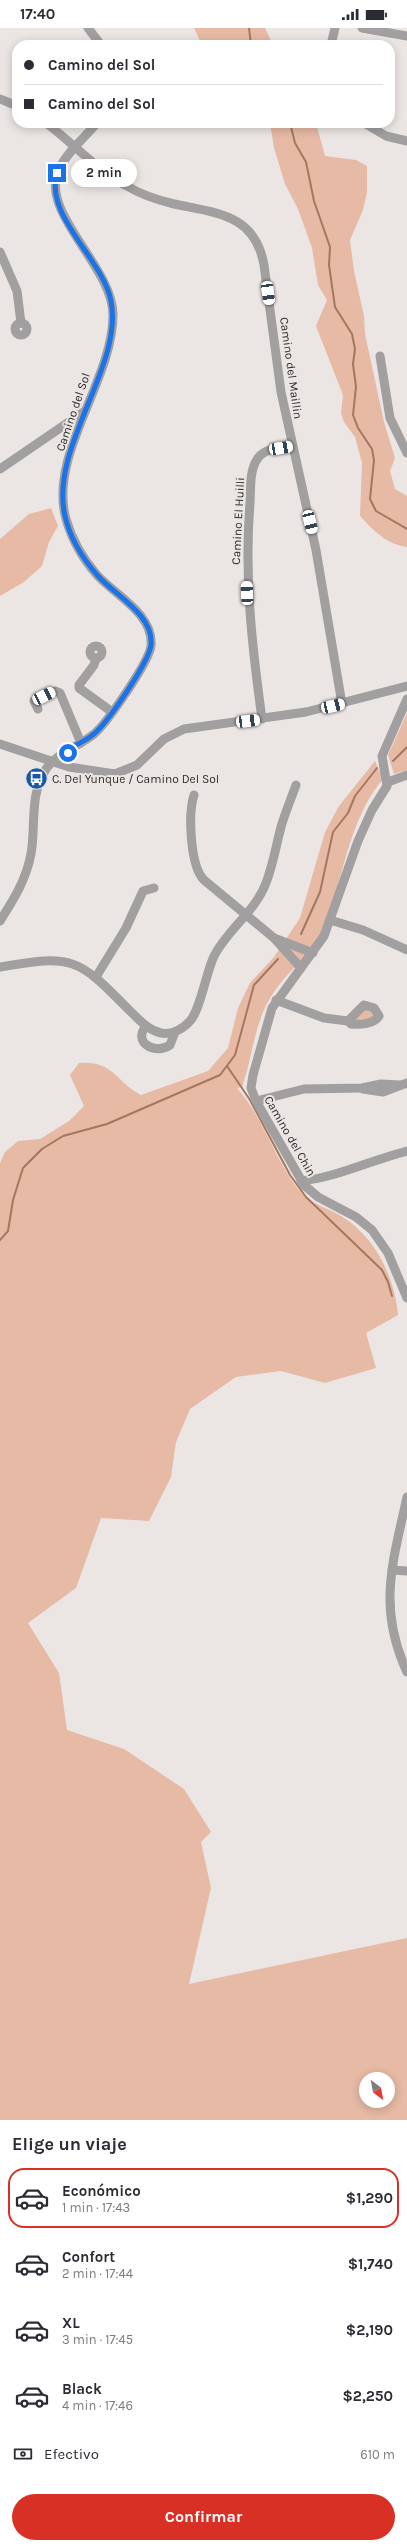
<!DOCTYPE html>
<html lang="es">
<head>
<meta charset="utf-8">
<style>
	body { margin:0; font-family:Karla,sans-serif; background:#f7f7f7; color:#2b2b33; height:100vh; display:flex; flex-direction:column; font-size:15px; white-space:nowrap }
	* { box-sizing:border-box; margin:0 }
	p { font-size:13px; color:#7c7c81 }
	.icon { flex:none; width:22px; height:22px; fill:none; stroke:currentColor; stroke-width:2; stroke-linecap:round; stroke-linejoin:round }
	.map { position:relative; height:2092px; overflow:hidden }
	.drawer { display:flex; flex-direction:column; background:#fff; flex:1 }
	.drawer>* { flex:none }
	.top-card { position:absolute; left:12px; top:12px; width:383px; height:88px; border-radius:16px; box-shadow:0 2px 10px #0003; display:grid; align-content:center; height:88px; padding:0 12px; background:#fff }
	.needle { width:26px; rotate:148deg }
	.controls { position:absolute; left:359px; top:2044px; display:grid; gap:8px }
	.controls a { display:grid; place-items:center; width:36px; height:36px; border-radius:50%; background:#fff; box-shadow:0 2px 10px #0003; font-size:20px }
	.end { position:absolute; width:18px; height:18px; margin:-9px; border:5px solid #1a73e8; background:#fff; box-shadow:0 0 0 2px #fff }
	.from { border-radius:50% }
	.bubble { position:absolute; height:28px; border-radius:14px; background:#fff; box-shadow:0 2px 10px #0003; font-size:13px; font-weight:700; line-height:28px; text-align:center }
	.car { position:absolute; width:12px; height:24px; margin:-12px -6px; border-radius:5px; box-shadow:0 0 3px 1px #0007; background:linear-gradient(#fff 24%,#345 0 40%,#fff 0 76%,#345 0 86%,#fff 0) }
	.top-card b { display:flex; align-items:center; gap:14px; height:38px; font-size:15px }
	.top-card b+b { border-top:1px solid #e1e1e2 }
	.top-card i { width:10px; height:10px; background:#2b2b33 }
	ul { padding:0; list-style:none }
	li { display:flex; align-items:center; gap:12px; height:60px; margin:0 8px 6px; padding:0 4px; border:2px solid transparent; border-radius:16px }
	li div { flex:1 }
	li b { display:block; font-size:15px }
	li em { font-style:normal; font-weight:700 }
	li.selected { border-color:#d93025 }
	li>.icon { width:36px; height:36px; stroke-width:1.5 }
	h2 { padding:0 12px; font-size:18px; line-height:48px }
	.pay { display:flex; align-items:center; gap:10px; height:44px; padding:0 12px; font-size:15px }
	.pay p { margin-inline-start:auto }
	.cta { display:flex; gap:8px; margin-top:auto; padding:8px 12px }
	.cta a { flex:1; height:46px; border-radius:24px; background:#d93025; color:#fff; font-size:16px; font-weight:700; line-height:46px; text-align:center }
	.status { display:flex; justify-content:space-between; align-items:center; height:28px; padding:0 20px; background:#fff; direction:ltr }
	.status svg { height:11px; fill:currentColor }
	.map>svg:first-child { display:block }
</style>
</head>
<body>
<div class="status"><b>17:40</b><svg viewBox="0 0 49 12"><path d="M0 12V9h3v3zM5 12V6h3v6zM10 12V3h3v9zM15 12V0h3v12zM26 1h20v11H26zM47 4h2v5h-2z"/></svg></div>
<div class="map">
<svg width="407" height="2092" viewBox="0 0 407 2092">
	<rect width="100%" height="100%" fill="#ebe6e4"/>
	<g fill="#e6baa5" fill-rule="evenodd">
		<polygon points="194,0 265,0 273,17 202,17"/>
		<path d="M 270,95 L 316,95 L 325,128 L 356,132 L 367,138 L 367,164 L 363,182 L 350,212 L 354,243 L 364,288 L 365,306 L 384,394 L 395,430 L 390,443 L 395,461 L 407,468 L 407,519 C 386,516 374,503 360,488 L 362,435 L 355,409 L 344,394 L 341,385 L 343,367 L 316,298 L 327,272 L 318,257 L 312,220 L 298,181 L 285,156 L 274,120 Z"/>
		<polygon points="51,480 58,498 49,514 42,538 24,554 0,568 0,511 29,486"/>
		<polygon points="407,685 407,742 394,746 388,727"/>
		<path d="M 375,733 L 383,751 C 351,789 345,840 329,885 C 325,895 321,907 315,916 C 301,935 281,950 269,972 C 254,998 252,1031 242,1059 L 237,1060 C 263,1089 274,1130 298,1161 C 310,1176 326,1179 341,1188 C 375,1208 395,1250 398,1287 L 366,1305 L 376,1340 L 325,1355 L 281,1343 L 236,1349 L 190,1381 L 176,1414 L 171,1449 L 149,1493 L 101,1490 L 76,1560 L 28,1595 L 59,1645 L 67,1702 L 124,1721 L 184,1761 L 211,1804 L 201,1814 L 211,1860 L 189,1956 L 407,1910 L 407,2092 L 0,2092 L 0,1135 L 5,1124 L 18,1113 L 40,1111 L 69,1093 L 84,1078 L 70,1047 L 79,1035 C 115,1033 114,1053 141,1067 L 208,1043 L 228,1020 L 238,980 L 250,955 L 274,929 L 300,890 L 325,804 L 339,778 ZM 366,2051 L 388,2051 L 388,2073 L 366,2073 Z"/>
		<polygon points="367,979 374,987 369,993 352,992"/>
	</g>
	<g fill="none" stroke-linecap="round" stroke-linejoin="round">
		<g stroke="#a67760" stroke-width="2">
			<polyline points="249,0 251,17"/>
			<polyline points="290,95 295,115 306,134 314,173 330,219 329,237 335,279 352,306 355,321 353,336 356,359 353,387 358,400 372,421 374,432 370,471 376,483 407,501"/>
			<polyline points="393,733 407,719"/>
			<polyline points="301,906 320,864 333,804 348,785 355,768 377,740"/>
			<polyline points="227,1038 250,1072 290,1147 306,1169 382,1242 388,1254 392,1268"/>
			<polyline points="0,1212 8,1203 13,1172 23,1140 42,1121 63,1108 107,1096 220,1047 235,1027 254,957 278,931"/>
		</g>
		<g stroke="#a19f9f" stroke-width="9">
			<polyline points="88,0 101,17"/>
			<polyline points="362,0 407,8"/>
			<polyline points="331,17 335,0"/>
			<polyline points="0,71 17,78"/>
			<path d="M 46,95 C 73,115 96,141 125,157 C 140,166 157,172 174,176 C 216,185 255,186 264,237 L 281,364 L 316,522 L 342,676"/>
			<polyline points="364,95 386,108 407,113"/>
			<polyline points="0,224 17,263 21,295"/>
			<circle cx="21" cy="301" r="6"/>
			<polyline points="380,328 390,390 407,425"/>
			<polyline points="0,441 85,383"/>
			<circle cx="96" cy="624" r="6"/>
			<polyline points="96,630 94,637 79,657 79,660 112,684"/>
			<polyline points="407,671 382,728 387,758 372,782 358,813 324,908 272,980 253,1047 251,1060 256,1073 304,1157 318,1169 356,1189 372,1202 388,1225 407,1270"/>
			<polyline points="38,681 34,673 55,663 60,665 81,715"/>
			<path d="M 262,691 C 252,618 244,548 250,475 C 251,461 249,442 258,430 C 265,420 280,420 291,419"/>
			<polyline points="0,716 69,739 115,746 137,737 164,711 184,701 306,684 407,658"/>
			<polyline points="388,754 407,747"/>
			<path d="M 194,767 C 188,786 190,838 204,852 L 274,910 L 301,940"/>
			<polyline points="330,892 363,902 407,922"/>
			<path d="M 0,893 C 14,871 26,852 31,826 C 36,798 29,767 46,741 C 58,724 78,719 94,706 C 107,695 149,634 151,618 C 154,586 115,567 97,547 C 83,531 72,512 66,491 C 48,426 113,353 113,287 C 113,238 38,184 59,141 C 67,124 85,109 97,95"/>
			<polyline points="274,910 313,925"/>
			<path d="M 0,939 C 73,926 78,930 129,982 C 139,991 147,1002 161,1005 C 172,1007 183,1001 190,993 C 200,983 206,945 214,928 C 228,901 255,884 266,855 C 273,837 276,818 281,799 C 285,785 291,771 296,757"/>
			<polyline points="96,949 126,900 143,863 154,860"/>
			<polyline points="276,972 324,990 348,993"/>
			<path d="M 364,977 L 374,980 L 379,988 C 374,996 360,997 351,996 L 348,993 Z"/>
			<path d="M 146,998 C 132,1015 156,1027 170,1017 L 175,1004"/>
			<polyline points="363,1061 383,1064 407,1055"/>
			<polyline points="256,1073 304,1061 362,1060 381,1056 400,1057"/>
			<path d="M 301,1153 C 338,1149 371,1132 407,1123"/>
			<path d="M 407,1469 C 393,1534 377,1579 407,1644"/>
			<polyline points="392,1542 407,1543"/>
		</g>
	</g>
	<g fill="none" stroke-linecap="round" stroke-linejoin="round">
		<path stroke="#1a73e8" stroke-width="5" d="M 57,145 C 44,188 103,231 111,273 C 124,339 49,418 65,488 C 70,510 83,531 98,548 C 116,568 154,587 151,617 C 149,634 109,692 96,704 C 88,712 78,716 68,721 L 68,725"/>
	</g>
	<defs>
		<symbol id="bus-disc" viewBox="-11 -11 22 22"><circle r="9.5" fill="#1958a9" stroke="#ebe6e4"/><path d="M-5-6H5V4H4V6H2V4H-2V6H-4V4H-5ZM-3.5-4V0h7V-4ZM-3.5 1.2v1.5H-2V1.2ZM2 1.2v1.5H3.5V1.2Z" fill="#fff"/></symbol>
	</defs>
	<g fill-rule="evenodd">
		<use href="#bus-disc" x="24" y="738" width="25" height="25"/>
	</g>
	<g text-anchor="middle" stroke-width="4" stroke-linejoin="round" paint-order="stroke">
		<g font-size="12" fill="#2e2c2b" stroke="#ebe6e4">
			<text transform="translate(291 340) rotate(82)" y="4">Camino del Maillin</text>
			<text transform="translate(73 384) rotate(-71)" y="4">Camino del Sol</text>
			<text transform="translate(238 493) rotate(-87)" y="4">Camino El Huilli</text>
			<text transform="translate(290 1108) rotate(60)" y="4">Camino del Chin</text>
		</g>
		<g font-size="12" fill="#2e2c2b" stroke="#ebe6e4" text-anchor="start">
			<text x="52" y="755">C. Del Yunque / Camino Del Sol</text>
		</g>
	</g>
</svg>
<div class="controls">
<a><svg class="needle" viewBox="-14 -14 28 28"><path d="M0-13l5 13h-10z" fill="#e53935"/><path d="M0 13l5-13h-10z" fill="#7c7c81"/></svg></a>
</div>
<i class="end from" style="left:68px;top:725px"></i>
<i class="end" style="left:57px;top:145px"></i>
<div class="bubble" style="left:71px;top:131px;width:66px">2 min</div>
<i class="car" style="left:268px;top:265px;rotate:172deg"></i>
<i class="car" style="left:281px;top:420px;rotate:80deg"></i>
<i class="car" style="left:310px;top:494px;rotate:166deg"></i>
<i class="car" style="left:247px;top:565px;rotate:358deg"></i>
<i class="car" style="left:44px;top:668px;rotate:64deg"></i>
<i class="car" style="left:333px;top:678px;rotate:77deg"></i>
<i class="car" style="left:248px;top:693px;rotate:83deg"></i>
<div class="top-card">
<b><i class="from"></i>Camino del Sol</b>
<b><i></i>Camino del Sol</b>
</div>
</div>
<section class="drawer">
<h2>Elige un viaje</h2>
<ul>
<li class="selected"><svg class="icon" aria-label="car" viewBox="0 0 24 24"><path d="M5 17H2v-5l4-1 3-4h7l3 4 3 1v5h-3M9 17h6M6 11h13"/><circle cx="7" cy="17" r="2"/><circle cx="17" cy="17" r="2"/></svg><div><b>Económico</b><p>1 min · 17:43</p></div><em>$1,290</em></li>
<li><svg class="icon" aria-label="car" viewBox="0 0 24 24"><path d="M5 17H2v-5l4-1 3-4h7l3 4 3 1v5h-3M9 17h6M6 11h13"/><circle cx="7" cy="17" r="2"/><circle cx="17" cy="17" r="2"/></svg><div><b>Confort</b><p>2 min · 17:44</p></div><em>$1,740</em></li>
<li><svg class="icon" aria-label="car" viewBox="0 0 24 24"><path d="M5 17H2v-5l4-1 3-4h7l3 4 3 1v5h-3M9 17h6M6 11h13"/><circle cx="7" cy="17" r="2"/><circle cx="17" cy="17" r="2"/></svg><div><b>XL</b><p>3 min · 17:45</p></div><em>$2,190</em></li>
<li><svg class="icon" aria-label="car" viewBox="0 0 24 24"><path d="M5 17H2v-5l4-1 3-4h7l3 4 3 1v5h-3M9 17h6M6 11h13"/><circle cx="7" cy="17" r="2"/><circle cx="17" cy="17" r="2"/></svg><div><b>Black</b><p>4 min · 17:46</p></div><em>$2,250</em></li>
</ul>
<div class="pay"><svg class="icon" aria-label="cash" viewBox="0 0 24 24"><path d="M3 7h18v10H3z"/><circle cx="12" cy="12" r="2"/></svg>Efectivo<p>610 m</p></div>
<div class="cta"><a>Confirmar</a></div>
</section>
</body>
</html>
